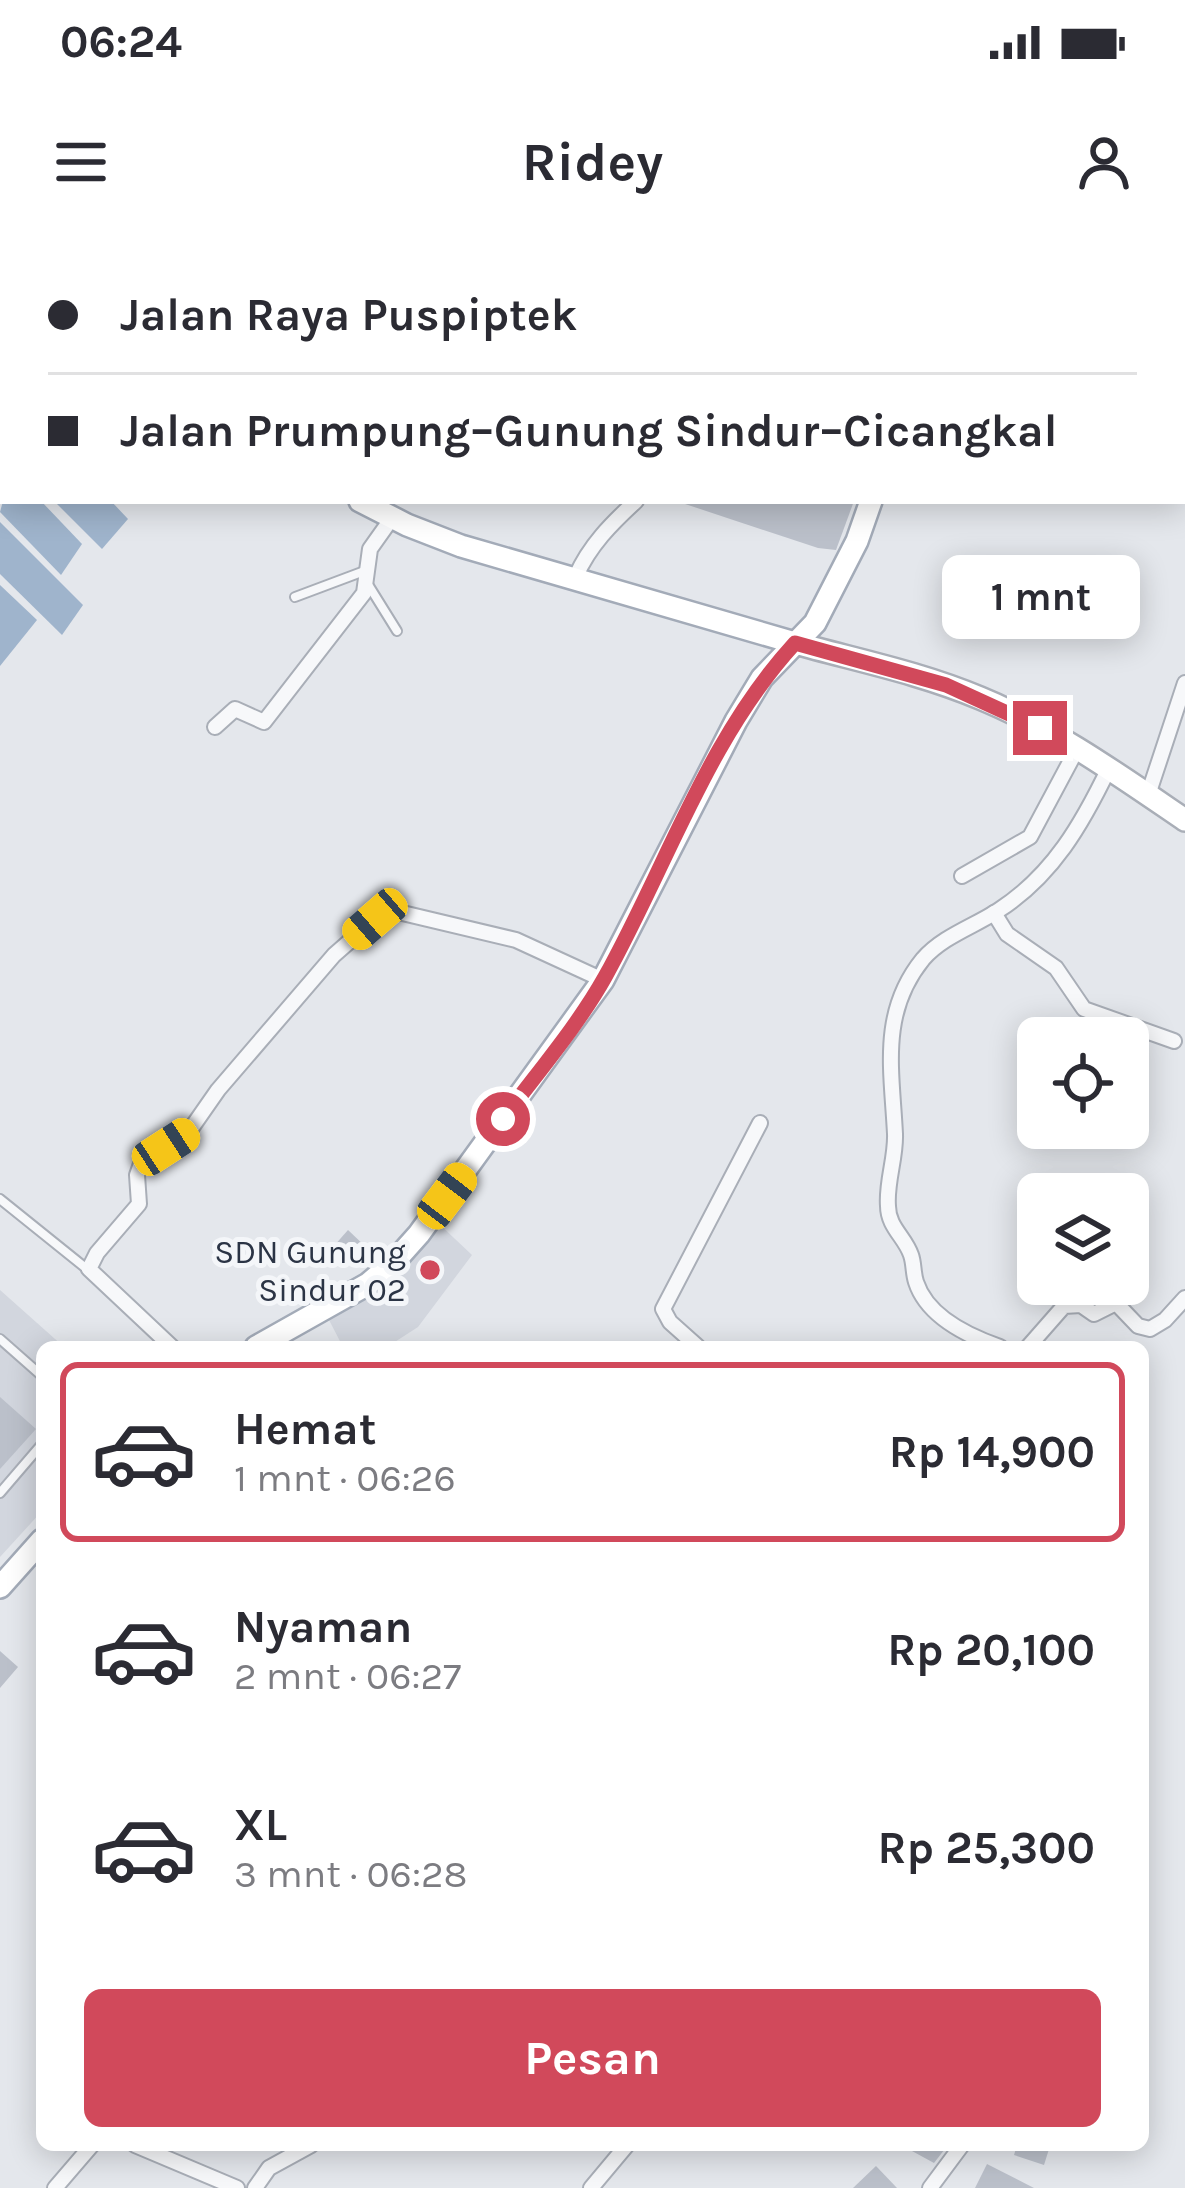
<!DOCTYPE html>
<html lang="id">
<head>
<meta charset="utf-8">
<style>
	body { margin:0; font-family:Karla,sans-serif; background:#f7f7f7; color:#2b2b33; height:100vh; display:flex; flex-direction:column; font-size:45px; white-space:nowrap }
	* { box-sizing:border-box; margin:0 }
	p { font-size:39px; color:#7c7c81 }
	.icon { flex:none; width:66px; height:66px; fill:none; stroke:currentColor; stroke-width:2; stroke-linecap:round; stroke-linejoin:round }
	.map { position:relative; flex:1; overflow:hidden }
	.drawer { position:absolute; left:36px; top:1101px; width:1113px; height:810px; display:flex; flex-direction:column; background:#fff; border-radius:18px; box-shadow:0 6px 30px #0003 }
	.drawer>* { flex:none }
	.banner { position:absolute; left:0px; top:0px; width:1185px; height:264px; box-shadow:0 6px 30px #0003; display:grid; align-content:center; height:264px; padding:0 48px; background:#fff }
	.controls { position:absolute; left:1017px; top:777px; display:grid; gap:24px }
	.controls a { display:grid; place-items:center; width:132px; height:132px; border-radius:18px; background:#fff; box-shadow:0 6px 30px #0003; font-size:60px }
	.end { position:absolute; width:54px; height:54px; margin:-27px; border:15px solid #d1495b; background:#fff; box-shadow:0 0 0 6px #fff }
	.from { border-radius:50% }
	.bubble { position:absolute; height:84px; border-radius:18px; background:#fff; box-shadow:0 6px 30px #0003; font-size:39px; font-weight:700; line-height:84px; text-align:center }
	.car { position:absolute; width:36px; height:72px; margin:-36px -18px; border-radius:15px; box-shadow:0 0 9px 3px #0007; background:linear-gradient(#f5c518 24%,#345 0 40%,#f5c518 0 76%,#345 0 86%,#f5c518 0) }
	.banner b { display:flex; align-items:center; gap:42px; height:114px; font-size:45px }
	.banner b+b { border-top:3px solid #e1e1e2 }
	.banner i { width:30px; height:30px; background:#2b2b33 }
	ul { padding:21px 0 0; list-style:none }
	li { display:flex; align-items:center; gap:36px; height:180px; margin:0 24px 18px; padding:0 24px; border:6px solid transparent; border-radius:18px }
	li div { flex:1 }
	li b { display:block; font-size:45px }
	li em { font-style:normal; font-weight:700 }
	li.on { border-color:#d1495b }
	li>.icon { width:108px; height:108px; stroke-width:1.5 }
	.primary-button { display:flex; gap:24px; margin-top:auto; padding:24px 48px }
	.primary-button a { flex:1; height:138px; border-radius:18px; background:#d1495b; color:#fff; font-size:48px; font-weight:700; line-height:138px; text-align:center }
	.status { display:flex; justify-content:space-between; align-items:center; height:84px; padding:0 60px; background:#fff; direction:ltr }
	.status svg { height:33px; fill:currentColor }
	header { display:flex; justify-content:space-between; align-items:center; height:156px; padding:0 48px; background:#fff; font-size:54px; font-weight:700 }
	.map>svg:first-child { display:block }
</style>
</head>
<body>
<div class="status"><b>06:24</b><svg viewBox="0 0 49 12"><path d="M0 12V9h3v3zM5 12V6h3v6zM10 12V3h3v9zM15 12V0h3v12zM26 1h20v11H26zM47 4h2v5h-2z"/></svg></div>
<header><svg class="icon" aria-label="menu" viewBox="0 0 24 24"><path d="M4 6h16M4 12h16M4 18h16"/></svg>Ridey<svg class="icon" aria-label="person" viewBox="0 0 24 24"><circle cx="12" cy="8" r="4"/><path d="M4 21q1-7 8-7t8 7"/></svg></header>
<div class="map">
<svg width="1185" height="1948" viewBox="0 0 1185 1948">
	<rect width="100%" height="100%" fill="#e4e7ec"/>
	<g fill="#d2d6de">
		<polygon points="437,982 472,1015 418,1087 387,1107 343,1107 328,1078 387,1046"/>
		<polygon points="0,1050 64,1107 42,1107 42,1271 0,1317"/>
	</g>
	<g fill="#9fb4cc">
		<polygon points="3,261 41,261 82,304 61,335 0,272"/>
		<polygon points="54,261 111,261 128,279 102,309"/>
		<polygon points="0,282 83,365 62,395 0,334"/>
		<polygon points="0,345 37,380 0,426"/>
	</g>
	<g fill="#bbc0ca">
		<polygon points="676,261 854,261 836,310 818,308"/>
		<polygon points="348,990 367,1008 351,1024 333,1007"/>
		<polygon points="0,1157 36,1189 0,1229"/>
		<polygon points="0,1411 18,1427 0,1448"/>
		<polygon points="901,1905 948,1905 934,1923"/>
		<polygon points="1017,1905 1049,1909 1044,1925 1014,1915"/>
		<polygon points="987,1924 1034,1948 975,1948"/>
		<polygon points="876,1926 897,1948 853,1948"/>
	</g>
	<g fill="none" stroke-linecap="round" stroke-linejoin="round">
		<defs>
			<g id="lane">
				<polyline points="369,346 397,391"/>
				<polyline points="295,357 367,330"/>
				<polyline points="0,959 87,1029"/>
				<polyline points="0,1099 42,1136"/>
				<polyline points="0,1253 42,1204"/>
			</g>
			<g id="street">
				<path d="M 576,336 C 590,305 611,284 636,261"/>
				<polyline points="215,487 235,469 264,482 364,353 370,309 392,278"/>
				<polyline points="1148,555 1185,443"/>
				<polyline points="962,636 1030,597 1077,509"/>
				<polyline points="994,673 1007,694 1056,728 1084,769 1174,801"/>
				<polyline points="172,1107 89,1029 97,1013 139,964 137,935 142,921 188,893 218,850 334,715 375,679 394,671 516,700 603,740"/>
				<polyline points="698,1107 670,1082 663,1069 760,883"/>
				<path d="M 1000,1107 C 968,1096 927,1076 916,1042 C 913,1033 914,1023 911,1015 C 905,997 888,987 888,966 C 886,942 896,918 895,894 C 892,831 879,773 923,719 C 943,696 975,686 999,670 C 1053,635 1082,584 1109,528"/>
				<polyline points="1028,1107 1064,1066 1081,1065 1094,1074 1116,1063 1138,1086 1150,1089 1165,1080 1185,1058"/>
				<polyline points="135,1905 237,1948"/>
				<polyline points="55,1948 92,1905"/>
				<polyline points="255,1948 269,1928 311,1905"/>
				<polyline points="591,1948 627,1905"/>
				<polyline points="930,1948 962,1905"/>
			</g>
			<path id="secondary" d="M 795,403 C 856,420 921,433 980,458 C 1053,488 1119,535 1185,580"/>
			<g id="primary">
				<polyline points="888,0 888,3"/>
				<polyline points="0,46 3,47"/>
				<polyline points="360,261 407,285 461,306 795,403"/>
				<polyline points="256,1107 368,1044 394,1022 419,994 603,740 736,481 762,438 815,383 857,301 871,261"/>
				<polyline points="0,1347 42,1300"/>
			</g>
		</defs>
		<use href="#lane" stroke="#a9aeb7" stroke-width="12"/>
		<use href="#street" stroke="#a9aeb7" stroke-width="18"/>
		<use href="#secondary" stroke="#a9aeb7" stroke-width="26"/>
		<use href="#primary" stroke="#a3abb8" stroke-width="26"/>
		<use href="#lane" stroke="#f7f8fa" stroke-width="8"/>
		<use href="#street" stroke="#f7f8fa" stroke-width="14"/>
		<use href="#secondary" stroke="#fff" stroke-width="21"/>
		<use href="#primary" stroke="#fff" stroke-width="21"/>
	</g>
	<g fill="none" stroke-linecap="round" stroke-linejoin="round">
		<path stroke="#d1495b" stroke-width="15" d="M 503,879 C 537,833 577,787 605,737 C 667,626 707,499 795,403 L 946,445 L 1040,488"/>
	</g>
	<circle fill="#d1495b" stroke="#f4f6f9" stroke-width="4.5" cx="430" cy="1030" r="12"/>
	<g text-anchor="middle" stroke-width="10" stroke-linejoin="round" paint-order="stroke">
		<g font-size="33" fill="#2b3445" stroke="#f4f6f9" text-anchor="end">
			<text x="406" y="1023">SDN Gunung<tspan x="406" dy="38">Sindur 02</tspan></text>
		</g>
	</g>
</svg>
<div class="controls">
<a><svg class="icon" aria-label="locate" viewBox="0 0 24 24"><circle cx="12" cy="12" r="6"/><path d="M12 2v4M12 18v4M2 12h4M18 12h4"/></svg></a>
<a><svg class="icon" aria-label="layers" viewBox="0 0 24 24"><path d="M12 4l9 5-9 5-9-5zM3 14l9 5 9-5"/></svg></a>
</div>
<i class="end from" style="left:503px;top:879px"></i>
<i class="end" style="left:1040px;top:488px"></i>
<div class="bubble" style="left:942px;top:315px;width:198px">1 mnt</div>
<i class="car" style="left:375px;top:679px;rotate:229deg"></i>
<i class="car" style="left:166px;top:907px;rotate:57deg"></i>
<i class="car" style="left:447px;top:956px;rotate:37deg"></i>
<div class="banner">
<b><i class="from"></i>Jalan Raya Puspiptek</b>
<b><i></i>Jalan Prumpung–Gunung Sindur–Cicangkal</b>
</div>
<section class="drawer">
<ul>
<li class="on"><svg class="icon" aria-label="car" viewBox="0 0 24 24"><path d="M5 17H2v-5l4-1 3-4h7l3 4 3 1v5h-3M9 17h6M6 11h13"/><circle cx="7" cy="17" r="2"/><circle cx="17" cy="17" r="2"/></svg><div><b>Hemat</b><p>1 mnt · 06:26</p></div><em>Rp 14,900</em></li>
<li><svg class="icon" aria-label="car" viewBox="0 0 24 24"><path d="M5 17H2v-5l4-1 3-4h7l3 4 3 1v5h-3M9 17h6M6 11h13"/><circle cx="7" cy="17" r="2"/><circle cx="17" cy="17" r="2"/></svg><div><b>Nyaman</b><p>2 mnt · 06:27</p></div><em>Rp 20,100</em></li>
<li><svg class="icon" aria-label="car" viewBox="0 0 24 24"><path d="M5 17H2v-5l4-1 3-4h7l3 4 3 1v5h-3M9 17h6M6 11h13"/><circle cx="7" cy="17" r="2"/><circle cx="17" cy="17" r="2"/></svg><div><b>XL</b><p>3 mnt · 06:28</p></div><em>Rp 25,300</em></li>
</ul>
<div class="primary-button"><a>Pesan</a></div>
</section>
</div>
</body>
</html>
